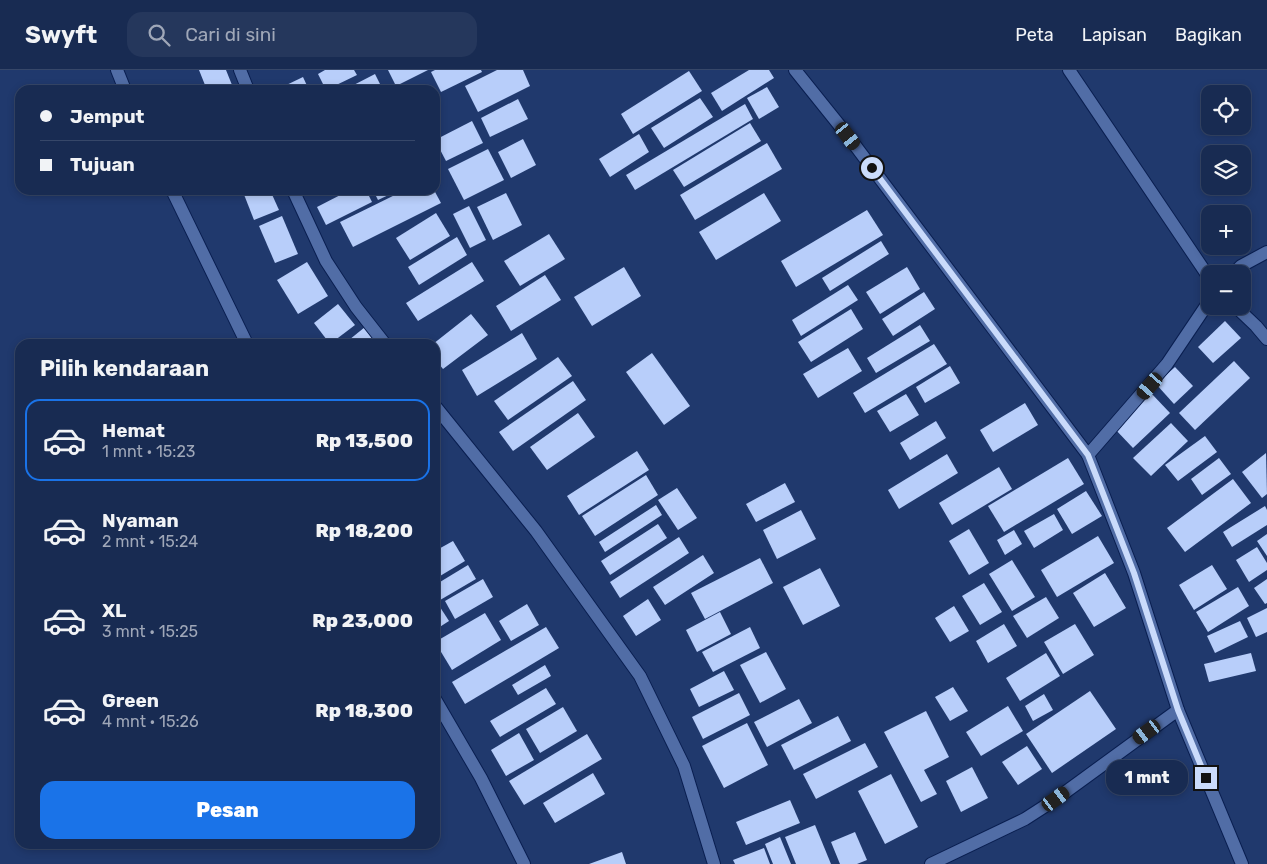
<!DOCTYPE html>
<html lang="id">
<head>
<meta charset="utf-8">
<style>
	body { margin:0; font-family:Rubik,sans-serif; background:#25375c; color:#f1f3f6; height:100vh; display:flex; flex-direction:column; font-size:19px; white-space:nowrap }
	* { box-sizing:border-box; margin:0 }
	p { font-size:16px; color:#9fa7b8 }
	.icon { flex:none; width:28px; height:28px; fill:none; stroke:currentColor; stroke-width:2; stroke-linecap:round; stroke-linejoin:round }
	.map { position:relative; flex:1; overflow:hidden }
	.side { position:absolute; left:15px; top:269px; width:425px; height:510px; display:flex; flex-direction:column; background:#182b52; border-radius:15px; box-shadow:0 2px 8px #0003,0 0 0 1px #364769 }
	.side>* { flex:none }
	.guide { position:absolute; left:15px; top:15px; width:425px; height:110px; border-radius:15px; box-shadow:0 2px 8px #0003,0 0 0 1px #364769; display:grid; align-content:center; height:110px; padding:0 25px; background:#182b52 }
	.fabs { position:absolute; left:1201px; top:15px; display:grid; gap:10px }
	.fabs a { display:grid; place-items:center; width:50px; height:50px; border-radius:10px; background:#182b52; box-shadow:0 2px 8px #0003,0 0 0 1px #364769; font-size:25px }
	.end { position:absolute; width:22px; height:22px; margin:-11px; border:6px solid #cadbfb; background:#111; box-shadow:0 0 0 2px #111 }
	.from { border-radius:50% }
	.bubble { position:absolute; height:35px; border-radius:15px; background:#182b52; box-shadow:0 2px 8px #0003,0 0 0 1px #364769; font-size:16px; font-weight:800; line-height:35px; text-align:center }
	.car { position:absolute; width:15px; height:30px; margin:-15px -8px; border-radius:6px; box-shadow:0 0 4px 1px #0007; background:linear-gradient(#222 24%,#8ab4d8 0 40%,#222 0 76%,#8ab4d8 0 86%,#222 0) }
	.guide b { display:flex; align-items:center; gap:18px; height:48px; font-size:19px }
	.guide b+b { border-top:1px solid #364769 }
	.guide i { width:12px; height:12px; background:#f1f3f6 }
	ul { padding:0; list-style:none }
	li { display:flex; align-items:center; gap:15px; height:82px; margin:0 10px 8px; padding:0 15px; border:2px solid transparent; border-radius:15px }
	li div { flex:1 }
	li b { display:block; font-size:19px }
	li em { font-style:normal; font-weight:800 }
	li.active { border-color:#1a73e8 }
	li>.icon { width:45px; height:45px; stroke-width:1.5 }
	h2 { padding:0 25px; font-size:22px; line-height:60px }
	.button { display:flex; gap:10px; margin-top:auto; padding:10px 25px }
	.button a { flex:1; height:58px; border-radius:15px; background:#1a73e8; color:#fff; font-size:20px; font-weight:800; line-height:58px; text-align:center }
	header { display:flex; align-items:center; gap:30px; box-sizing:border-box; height:70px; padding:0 25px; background:#182b52; border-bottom:1px solid #364769 }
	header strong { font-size:24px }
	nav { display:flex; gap:28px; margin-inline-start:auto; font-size:18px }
	.search { width:350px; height:45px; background:#25375c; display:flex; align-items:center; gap:12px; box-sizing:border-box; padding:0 18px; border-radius:15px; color:#9fa7b8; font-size:19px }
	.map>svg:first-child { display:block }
</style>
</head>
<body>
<header>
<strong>Swyft</strong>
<div class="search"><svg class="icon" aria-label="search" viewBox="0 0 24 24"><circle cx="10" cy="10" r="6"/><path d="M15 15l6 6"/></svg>Cari di sini</div>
<nav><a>Peta</a><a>Lapisan</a><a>Bagikan</a></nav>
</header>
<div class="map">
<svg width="1267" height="794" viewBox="0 0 1267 794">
	<rect width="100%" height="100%" fill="#20396d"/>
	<g fill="#b8cefa">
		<polygon points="199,0 226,0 234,20 207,20"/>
		<polygon points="325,0 354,0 357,5 326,20 318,4"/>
		<polygon points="388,0 428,0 396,16"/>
		<polygon points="435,0 481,0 482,2 441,22 431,2"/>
		<polygon points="497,0 523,0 530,16 478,42 465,16"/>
		<polygon points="749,0 769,0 774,8 722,41 711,23"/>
		<polygon points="689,1 702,21 633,64 621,44"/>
		<polygon points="375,4 383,20 344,20"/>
		<polygon points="303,7 309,20 276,20"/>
		<polygon points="767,17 779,37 759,49 747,28"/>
		<polygon points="700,28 713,47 664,78 651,58"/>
		<polygon points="518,29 528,49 490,67 481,48"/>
		<polygon points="745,34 753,49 635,120 626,105"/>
		<polygon points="472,51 483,73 446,91 435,70"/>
		<polygon points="750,53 761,71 684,117 673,100"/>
		<polygon points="639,64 649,82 610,107 599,89"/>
		<polygon points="523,69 536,95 511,108 498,82"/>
		<polygon points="767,73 782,99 695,150 680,125"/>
		<polygon points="488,79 504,110 464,130 448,99"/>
		<polygon points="248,120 270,120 279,140 254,150 243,122"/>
		<polygon points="350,120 366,120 372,132 326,155 317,137"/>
		<polygon points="373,120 399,120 378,130"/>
		<polygon points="405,120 434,120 441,133 353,177 340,152"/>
		<polygon points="506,123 522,155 493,170 477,137"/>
		<polygon points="764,123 781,151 716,190 699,162"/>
		<polygon points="469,136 486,170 470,178 453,144"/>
		<polygon points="867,140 883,165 796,217 781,191"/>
		<polygon points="436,143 450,166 410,190 396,168"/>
		<polygon points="282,146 298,184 275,193 259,156"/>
		<polygon points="549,164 565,189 520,216 504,191"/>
		<polygon points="457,167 467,185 419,215 408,197"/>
		<polygon points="881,171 889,184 830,221 822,208"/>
		<polygon points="307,192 328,226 298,244 277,210"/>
		<polygon points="472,192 484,211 418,251 406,233"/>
		<polygon points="624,197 641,226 592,256 574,227"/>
		<polygon points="907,197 920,219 880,244 866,222"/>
		<polygon points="545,205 561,230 511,261 496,236"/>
		<polygon points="848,215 858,230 801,266 792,250"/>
		<polygon points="924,222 935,239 893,266 882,249"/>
		<polygon points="338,234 355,255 330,274 314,253"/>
		<polygon points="851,239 863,259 811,292 798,272"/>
		<polygon points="471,244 488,265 443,299 435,289 435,274 433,274"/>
		<polygon points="1225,251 1241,268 1213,293 1198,277"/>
		<polygon points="920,255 930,271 876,303 867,288"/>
		<polygon points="365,257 377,274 344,274"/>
		<polygon points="522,263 537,289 477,326 462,300"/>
		<polygon points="934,274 947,294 865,343 853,323"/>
		<polygon points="848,278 862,301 818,328 803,304"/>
		<polygon points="652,283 690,336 664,355 626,302"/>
		<polygon points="558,287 572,306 508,350 494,331"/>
		<polygon points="1234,291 1250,308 1195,360 1179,343"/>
		<polygon points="950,296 960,313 925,333 916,317"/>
		<polygon points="1175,297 1193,316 1174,334 1156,314"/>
		<polygon points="573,311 586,330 513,381 499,362"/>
		<polygon points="1151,323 1170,343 1133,378 1114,358"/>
		<polygon points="906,324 919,345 890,362 877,341"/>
		<polygon points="1025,333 1038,355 993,382 980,360"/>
		<polygon points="578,343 595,367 547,400 530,377"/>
		<polygon points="936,351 946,368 910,390 900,373"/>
		<polygon points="1171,353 1188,371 1151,406 1133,388"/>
		<polygon points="1205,366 1217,382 1178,411 1165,395"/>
		<polygon points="637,381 649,400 579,445 567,426"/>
		<polygon points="1266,383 1267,424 1262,428 1242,402"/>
		<polygon points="947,384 958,403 899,439 888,420"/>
		<polygon points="1068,388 1084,414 1004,462 988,436"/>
		<polygon points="1219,388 1231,404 1202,425 1191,409"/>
		<polygon points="999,397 1012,419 952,455 939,433"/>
		<polygon points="646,405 658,425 595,466 582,446"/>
		<polygon points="1233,409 1251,433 1185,482 1167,458"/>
		<polygon points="785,413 795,432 756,452 746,434"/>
		<polygon points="677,418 697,448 678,460 658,430"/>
		<polygon points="1086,421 1102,446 1072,464 1057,439"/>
		<polygon points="656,435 662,445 605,482 599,472"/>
		<polygon points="1265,436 1267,440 1267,455 1232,477 1223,462"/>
		<polygon points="801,440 816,469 777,489 763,460"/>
		<polygon points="1054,444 1063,460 1034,478 1024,461"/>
		<polygon points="658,454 667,468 610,505 601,491"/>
		<polygon points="969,459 989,493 969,505 949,471"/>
		<polygon points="1014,460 1022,474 1005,485 997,470"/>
		<polygon points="1267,464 1267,486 1257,471"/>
		<polygon points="1098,466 1114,493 1057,527 1041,500"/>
		<polygon points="679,467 689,483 620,528 610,512"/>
		<polygon points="453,471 465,491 435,509 435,481"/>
		<polygon points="1257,477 1267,493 1267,500 1249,512 1236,490"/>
		<polygon points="703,485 714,503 665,535 653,517"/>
		<polygon points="760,488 773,513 705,549 691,523"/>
		<polygon points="1012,490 1035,527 1012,541 989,504"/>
		<polygon points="468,495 476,509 435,533 435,515"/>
		<polygon points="1212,495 1227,519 1194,540 1179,515"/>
		<polygon points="820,498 840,536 803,555 783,517"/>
		<polygon points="1105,503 1126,538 1094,557 1073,523"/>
		<polygon points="483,509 493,527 455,549 445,531"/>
		<polygon points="1267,509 1267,533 1265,534 1254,518"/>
		<polygon points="984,513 1002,542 980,555 962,526"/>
		<polygon points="1238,517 1249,536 1208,562 1196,542"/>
		<polygon points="1046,527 1059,548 1027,568 1013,546"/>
		<polygon points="648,529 661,550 636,566 623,546"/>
		<polygon points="438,534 449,551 435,560 435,536"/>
		<polygon points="527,534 539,555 511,571 499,551"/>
		<polygon points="954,536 969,561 950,572 935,548"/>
		<polygon points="1267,538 1267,562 1256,567 1247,548"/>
		<polygon points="720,542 731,564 697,582 686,560"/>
		<polygon points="485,543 501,570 452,600 435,572"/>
		<polygon points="1240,551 1248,567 1215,583 1207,566"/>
		<polygon points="1004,554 1017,576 988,593 976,571"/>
		<polygon points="1075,554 1094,585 1063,604 1044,572"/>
		<polygon points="546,557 559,578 465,634 452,612"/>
		<polygon points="750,557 760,578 713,602 702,582"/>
		<polygon points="766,582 786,619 760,633 740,595"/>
		<polygon points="1046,583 1060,606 1020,631 1006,608"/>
		<polygon points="1251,583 1256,601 1209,612 1204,594"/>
		<polygon points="545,595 551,606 518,625 512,615"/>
		<polygon points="724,601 734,620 699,637 690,619"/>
		<polygon points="953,617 968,641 950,651 935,627"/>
		<polygon points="546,618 556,634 500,667 490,651"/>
		<polygon points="1090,621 1116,659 1052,703 1026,664"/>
		<polygon points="739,623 750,645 703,669 692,647"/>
		<polygon points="1044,624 1053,640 1033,651 1025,636"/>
		<polygon points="799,629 812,653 767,677 754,652"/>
		<polygon points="1008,636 1023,661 981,686 966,662"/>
		<polygon points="563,637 577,661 540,683 526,659"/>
		<polygon points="926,641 949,687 924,700 937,724 921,732 884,662"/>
		<polygon points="838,646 851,671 794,700 781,675"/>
		<polygon points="747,653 768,695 724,718 702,676"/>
		<polygon points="519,663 534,690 506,706 491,680"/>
		<polygon points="587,664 602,689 524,735 509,711"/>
		<polygon points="865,673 878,697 816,729 803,704"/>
		<polygon points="1027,676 1042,699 1018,715 1002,692"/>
		<polygon points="972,697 988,728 961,742 946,711"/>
		<polygon points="593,703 605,724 555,753 543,733"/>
		<polygon points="891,704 918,757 885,774 858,721"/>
		<polygon points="790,730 800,753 746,775 736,752"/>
		<polygon points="815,755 831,794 796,794 785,767"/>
		<polygon points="855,762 867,790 857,794 840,794 831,772"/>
		<polygon points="780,767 791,794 773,794 765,774"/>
		<polygon points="764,778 770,794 735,794 733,790"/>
		<polygon points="622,782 626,794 589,794"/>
	</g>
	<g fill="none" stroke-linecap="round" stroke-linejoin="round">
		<defs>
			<g id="minor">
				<polyline points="117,0 125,20"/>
				<polyline points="240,0 248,20"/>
				<polyline points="795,0 848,66 1088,385 1134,503 1178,640 1242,794"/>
				<polyline points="1069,0 1210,209"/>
				<polyline points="172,120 247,274"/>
				<polyline points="293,120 326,191 356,237 385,274"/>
				<polyline points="1233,204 1241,196 1267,182"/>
				<polyline points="1235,236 1256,256 1267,269"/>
				<polyline points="435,336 536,461 640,606 684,696 714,794"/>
				<polyline points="1088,385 1167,294 1210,230"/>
				<polyline points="435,629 481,708 524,794"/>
				<polyline points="931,794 1025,749 1056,729 1178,640"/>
			</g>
		</defs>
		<use href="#minor" stroke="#091e50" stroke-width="14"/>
		<use href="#minor" stroke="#516da6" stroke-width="12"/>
	</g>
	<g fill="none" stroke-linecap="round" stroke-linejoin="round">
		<polyline stroke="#cadbfb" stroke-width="6" points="872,98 1088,385 1134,503 1178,640 1206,708"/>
	</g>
</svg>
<div class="fabs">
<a><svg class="icon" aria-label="locate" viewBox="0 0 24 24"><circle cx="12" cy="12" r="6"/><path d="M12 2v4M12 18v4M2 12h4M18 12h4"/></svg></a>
<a><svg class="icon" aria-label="layers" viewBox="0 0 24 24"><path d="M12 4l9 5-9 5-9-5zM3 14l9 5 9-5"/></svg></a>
<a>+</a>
<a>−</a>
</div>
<i class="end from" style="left:872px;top:98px"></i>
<i class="end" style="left:1206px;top:708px"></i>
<div class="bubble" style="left:1106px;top:690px;width:82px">1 mnt</div>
<i class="car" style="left:848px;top:66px;rotate:143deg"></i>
<i class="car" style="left:1150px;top:316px;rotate:221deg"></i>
<i class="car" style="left:1147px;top:662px;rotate:234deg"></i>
<i class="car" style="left:1056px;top:729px;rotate:54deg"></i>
<div class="guide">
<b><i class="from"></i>Jemput</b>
<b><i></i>Tujuan</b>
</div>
<section class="side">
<h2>Pilih kendaraan</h2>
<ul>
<li class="active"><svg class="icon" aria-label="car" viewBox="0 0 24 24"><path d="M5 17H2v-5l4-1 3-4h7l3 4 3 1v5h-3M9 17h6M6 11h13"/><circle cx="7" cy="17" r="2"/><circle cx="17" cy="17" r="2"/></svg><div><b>Hemat</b><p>1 mnt · 15:23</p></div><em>Rp 13,500</em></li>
<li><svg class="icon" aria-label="car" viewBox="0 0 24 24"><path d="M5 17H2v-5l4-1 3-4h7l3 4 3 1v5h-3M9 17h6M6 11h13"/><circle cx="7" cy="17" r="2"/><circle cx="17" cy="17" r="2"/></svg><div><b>Nyaman</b><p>2 mnt · 15:24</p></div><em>Rp 18,200</em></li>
<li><svg class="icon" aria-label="car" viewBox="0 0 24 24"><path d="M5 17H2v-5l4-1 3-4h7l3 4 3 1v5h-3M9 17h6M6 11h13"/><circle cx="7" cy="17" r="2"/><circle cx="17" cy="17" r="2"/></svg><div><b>XL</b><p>3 mnt · 15:25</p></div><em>Rp 23,000</em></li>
<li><svg class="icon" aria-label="car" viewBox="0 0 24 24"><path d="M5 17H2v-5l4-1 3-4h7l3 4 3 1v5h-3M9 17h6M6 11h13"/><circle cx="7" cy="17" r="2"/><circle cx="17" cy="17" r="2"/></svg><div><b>Green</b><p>4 mnt · 15:26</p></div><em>Rp 18,300</em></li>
</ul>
<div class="button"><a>Pesan</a></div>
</section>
</div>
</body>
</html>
